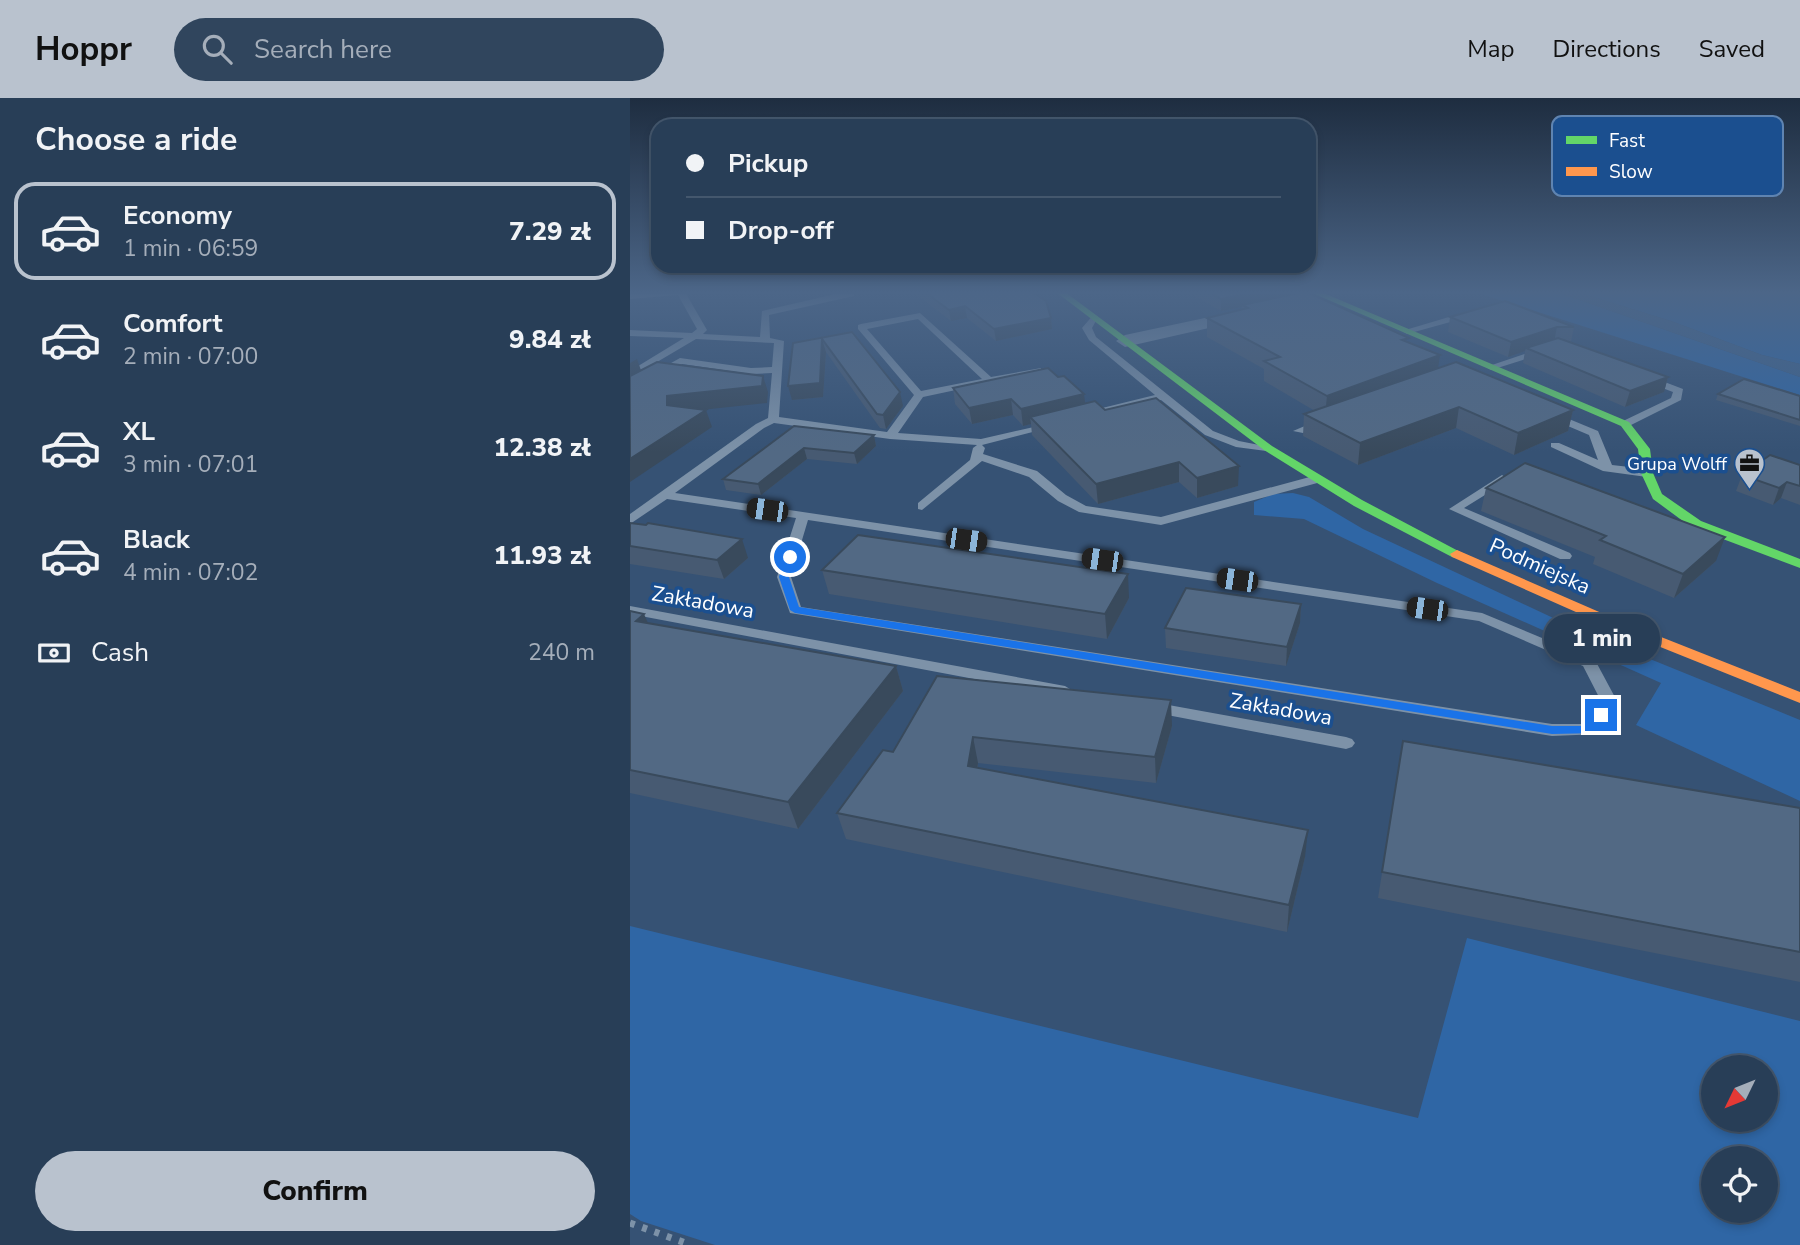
<!DOCTYPE html>
<html lang="en">
<head>
<meta charset="utf-8">
<style>
	body { margin:0; font-family:"Nunito Sans",sans-serif; background:#30455d; color:#f1f3f6; height:100vh; display:flex; flex-direction:column; font-size:26px; white-space:nowrap }
	* { box-sizing:border-box; margin:0 }
	p { font-size:23px; color:#a5aeba }
	.icon { flex:none; width:38px; height:38px; fill:none; stroke:currentColor; stroke-width:2; stroke-linecap:round; stroke-linejoin:round }
	.map { position:relative; flex:1; overflow:hidden }
	.side { display:flex; flex-direction:column; background:#283e57; width:630px }
	.side>* { flex:none }
	.banner { position:absolute; left:21px; top:21px; width:665px; height:154px; border-radius:21px; box-shadow:0 4px 10px #0003,0 0 0 2px #44576d; display:grid; align-content:center; height:154px; padding:0 35px; background:#283e57 }
	.needle { width:46px; rotate:227deg }
	.buttons { position:absolute; left:1071px; top:957px; display:grid; gap:14px }
	.buttons a { display:grid; place-items:center; width:77px; height:77px; border-radius:50%; background:#283e57; box-shadow:0 4px 10px #0003,0 0 0 2px #44576d; font-size:35px }
	.end { position:absolute; width:32px; height:32px; margin:-16px; border:9px solid #1a73e8; background:#fff; box-shadow:0 0 0 4px #fff }
	.from { border-radius:50% }
	.bubble { position:absolute; height:49px; border-radius:24px; background:#283e57; box-shadow:0 4px 10px #0003,0 0 0 2px #44576d; font-size:23px; font-weight:800; line-height:49px; text-align:center }
	.car { position:absolute; width:21px; height:42px; margin:-21px -10px; border-radius:9px; box-shadow:0 0 5px 2px #0007; background:linear-gradient(#222 24%,#8ab4d8 0 40%,#222 0 76%,#8ab4d8 0 86%,#222 0) }
	.banner b { display:flex; align-items:center; gap:24px; height:66px; font-size:26px }
	.banner b+b { border-top:2px solid #44576d }
	.banner i { width:18px; height:18px; background:#f1f3f6 }
	ul { padding:0; list-style:none }
	li { display:flex; align-items:center; gap:21px; height:98px; margin:0 14px 10px; padding:0 21px; border:4px solid transparent; border-radius:21px }
	li div { flex:1 }
	li b { display:block; font-size:26px }
	li em { font-style:normal; font-weight:800 }
	li.selected { border-color:#b9c2ce }
	li>.icon { width:63px; height:63px; stroke-width:1.5 }
	h2 { padding:0 35px; font-size:32px; line-height:84px }
	.pay { display:flex; align-items:center; gap:18px; height:77px; padding:0 35px; font-size:26px }
	.pay p { margin-inline-start:auto }
	.button { display:flex; gap:14px; margin-top:auto; padding:14px 35px }
	.button a { flex:1; height:80px; border-radius:42px; background:#b9c2ce; color:#111; font-size:28px; font-weight:800; line-height:80px; text-align:center }
	header { display:flex; align-items:center; gap:42px; box-sizing:border-box; height:98px; padding:0 35px; background:#b9c2ce; color:#111 }
	header strong { font-size:33px }
	nav { display:flex; gap:38px; margin-inline-start:auto; font-size:24px }
	.search { width:490px; height:63px; background:#30455d; display:flex; align-items:center; gap:18px; box-sizing:border-box; padding:0 24px; border-radius:38px; color:#a5aeba; font-size:26px }
	main { display:flex; flex:1; min-height:0 }
	.map>svg:first-child { display:block }
</style>
</head>
<body>
<header>
<strong>Hoppr</strong>
<div class="search"><svg class="icon" aria-label="search" viewBox="0 0 24 24"><circle cx="10" cy="10" r="6"/><path d="M15 15l6 6"/></svg>Search here</div>
<nav><a>Map</a><a>Directions</a><a>Saved</a></nav>
</header>
<main>
<section class="side">
<h2>Choose a ride</h2>
<ul>
<li class="selected"><svg class="icon" aria-label="car" viewBox="0 0 24 24"><path d="M5 17H2v-5l4-1 3-4h7l3 4 3 1v5h-3M9 17h6M6 11h13"/><circle cx="7" cy="17" r="2"/><circle cx="17" cy="17" r="2"/></svg><div><b>Economy</b><p>1 min · 06:59</p></div><em>7.29 zł</em></li>
<li><svg class="icon" aria-label="car" viewBox="0 0 24 24"><path d="M5 17H2v-5l4-1 3-4h7l3 4 3 1v5h-3M9 17h6M6 11h13"/><circle cx="7" cy="17" r="2"/><circle cx="17" cy="17" r="2"/></svg><div><b>Comfort</b><p>2 min · 07:00</p></div><em>9.84 zł</em></li>
<li><svg class="icon" aria-label="car" viewBox="0 0 24 24"><path d="M5 17H2v-5l4-1 3-4h7l3 4 3 1v5h-3M9 17h6M6 11h13"/><circle cx="7" cy="17" r="2"/><circle cx="17" cy="17" r="2"/></svg><div><b>XL</b><p>3 min · 07:01</p></div><em>12.38 zł</em></li>
<li><svg class="icon" aria-label="car" viewBox="0 0 24 24"><path d="M5 17H2v-5l4-1 3-4h7l3 4 3 1v5h-3M9 17h6M6 11h13"/><circle cx="7" cy="17" r="2"/><circle cx="17" cy="17" r="2"/></svg><div><b>Black</b><p>4 min · 07:02</p></div><em>11.93 zł</em></li>
</ul>
<div class="pay"><svg class="icon" aria-label="cash" viewBox="0 0 24 24"><path d="M3 7h18v10H3z"/><circle cx="12" cy="12" r="2"/></svg>Cash<p>240 m</p></div>
<div class="button"><a>Confirm</a></div>
</section>
<div class="map">
<svg width="1170" height="1147" viewBox="0 0 1170 1147">
	<rect width="100%" height="100%" fill="#365274"/>
	<g fill="#2f66a5" fill-rule="evenodd">
		<polygon points="845,194 927,194 1170,279 1170,297"/>
		<polygon points="947,194 1170,194 1170,266 1132,257 1041,223"/>
		<polygon points="663,395 679,399 733,431 951,533 1170,622 1170,703 1006,627 1031,585 807,485 674,421 624,417 624,404 643,396"/>
		<path d="M 0,828 L 788,1020 L 837,840 L 1170,923 L 1170,1147 L 85,1147 L 11,1123 L 0,1116 ZM 1083,970 L 1136,970 L 1136,1022 L 1083,1022 ZM 1083,1060 L 1136,1060 L 1136,1113 L 1083,1113 Z"/>
	</g>
	<polygon fill="#3b618d" points="927,194 947,194 1041,223 1132,257 1170,266 1170,279"/>
	<g fill="none" stroke-linecap="round" stroke-linejoin="round">
		<polyline stroke="#7d92a8" stroke-width="7" stroke-dasharray="5 8" stroke-linecap="butt" points="0,1125 61,1147"/>
		<g fill="#7d92a8" fill-rule="evenodd">
			<path d="M 19,194 L 55,194 L 77,232 L 73,236 L 130,239 L 132,213 L 214,194 L 224,194 L 224,198 L 139,217 L 140,240 L 154,243 L 149,319 L 257,334 L 284,297 L 228,231 L 228,227 L 231,226 L 290,215 L 361,279 L 411,270 L 411,274 L 293,299 L 268,335 L 351,341 L 426,324 L 426,328 L 352,347 L 355,350 L 353,356 L 407,373 L 436,397 L 456,408 L 531,419 L 687,377 L 693,381 L 691,384 L 531,427 L 449,414 L 428,403 L 399,379 L 352,363 L 292,412 L 288,411 L 288,405 L 340,362 L 343,350 L 347,347 L 260,341 L 144,325 L 134,330 L 45,395 L 852,515 L 965,562 L 987,603 L 970,636 L 922,638 L 160,515 L 147,479 L 166,420 L 37,401 L 0,426 L 0,416 L 126,326 L 138,320 L 142,275 L 121,276 L 52,266 L 0,295 L 0,288 L 50,260 L 121,270 L 142,269 L 144,245 L 66,241 L 0,280 L 0,273 L 54,240 L 0,238 L 0,232 L 62,235 L 67,231 L 48,197 L 0,201 L 0,195 ZM 288,221 L 352,281 L 291,293 L 237,231 ZM 178,422 L 849,523 L 953,568 L 971,603 L 959,626 L 922,626 L 171,509 L 161,479 Z"/>
			<polygon points="839,213 842,214 842,218 777,236 772,233"/>
			<polygon points="464,216 468,219 462,230 466,239 583,333 609,343 644,350 644,354 606,349 575,337 531,302 460,317 460,313 525,297 459,242 452,230"/>
			<polygon points="915,249 920,252 918,254 861,272 856,269"/>
			<polygon points="1011,278 1019,278 1053,291 1051,302 999,328 991,328 991,324 1041,300 1043,294 1011,282"/>
			<polygon points="919,316 927,316 968,333 982,367 1017,371 1023,375 1017,379 973,373 921,349 921,345 929,345 968,362 959,337 919,320"/>
			<polygon points="689,322 698,324 673,335 663,333"/>
			<polygon points="872,377 878,381 876,384 834,410 940,455 942,458 940,461 930,461 819,411"/>
			<polygon points="0,508 435,588 443,593 435,598 0,516"/>
			<polygon points="522,604 716,639 722,641 725,645 722,649 716,651 516,613 514,609"/>
		</g>
		<polygon fill="#7d92a8" fill-rule="evenodd" points="617,211 623,212 626,216 623,220 495,249 486,243 495,237"/>
		<g fill="#63d668" fill-rule="evenodd">
			<polygon points="426,194 435,194 642,348 732,402 834,456 827,460 822,459 724,408 634,352"/>
			<polygon points="680,194 691,194 999,324 1020,351 1023,375 1032,396 1071,423 1170,461 1170,470 1061,429 1023,401 1011,375 1008,351 991,328"/>
		</g>
		<polygon fill="#ff974d" fill-rule="evenodd" points="827,452 983,520 1170,594 1170,605 973,526 822,459 820,456"/>
	</g>
	<g fill="#475a72">
		<polygon points="283,194 346,194 421,220 422,231 366,243 337,220 321,223"/>
		<polygon points="561,194 665,194 665,196 680,194 680,195 778,244 808,270 943,312 938,333 884,357 826,330 728,367 673,338 674,316 685,313 634,283 634,271 577,239 577,220 612,211 612,209 591,213 561,196"/>
		<polygon points="820,219 944,229 941,244 939,244 1038,279 1034,294 995,309 893,265 895,253 878,259 818,234"/>
		<polygon points="222,234 273,308 256,331 250,330 196,254 193,299 162,302 163,245"/>
		<polygon points="323,290 455,305 475,312 608,388 567,400 549,384 468,406 402,337 401,326 393,328 383,317 342,326 325,306"/>
		<polygon points="1088,296 1170,298 1170,328 1086,302"/>
		<polygon points="164,328 244,337 246,348 227,366 177,361 131,397 96,392 93,381"/>
		<polygon points="1170,367 1170,407 1151,400 1143,407 1106,393 1112,377"/>
		<polygon points="856,390 1086,463 1044,500 963,466 965,459 851,413"/>
		<polygon points="0,425 118,460 94,481 0,466"/>
		<polygon points="192,472 499,500 477,541 199,496"/>
		<polygon points="671,506 670,525 656,568 536,550 535,530"/>
		<polygon points="0,513 18,525 266,568 273,593 168,731 0,695"/>
		<polygon points="307,578 542,628 526,685 348,665 348,670 675,759 657,834 216,741 207,715 263,654"/>
		<polygon points="773,643 1170,710 1170,884 748,800"/>
	</g>
	<g fill="#394a5c">
		<polygon points="625,194 665,194 665,197 612,207 612,209 591,213 591,201"/>
		<polygon points="335,208 337,220 321,223 319,212"/>
		<polygon points="421,220 422,231 366,243 364,231"/>
		<polygon points="927,229 924,244 896,250 895,253 878,259 881,244"/>
		<polygon points="192,241 196,254 193,299 162,302 158,288"/>
		<polygon points="810,257 807,277 695,318 697,298"/>
		<polygon points="7,261 13,278 0,285 0,265"/>
		<polygon points="133,278 138,294 137,305 43,315 37,307 37,298"/>
		<polygon points="1038,279 1034,294 995,309 1000,293"/>
		<polygon points="270,294 273,308 256,331 253,317"/>
		<polygon points="454,296 456,312 400,319 401,326 393,328 391,311"/>
		<polygon points="381,301 383,317 342,326 339,310"/>
		<polygon points="829,309 826,330 728,367 730,345"/>
		<polygon points="76,312 82,329 0,384 0,361"/>
		<polygon points="943,312 938,333 884,357 888,335"/>
		<polygon points="244,337 246,348 227,366 224,355"/>
		<polygon points="174,350 177,361 131,397 128,386"/>
		<polygon points="549,364 549,384 468,406 466,386"/>
		<polygon points="609,368 608,388 567,400 567,380"/>
		<polygon points="1157,384 1151,400 1143,407 1149,390"/>
		<polygon points="1095,439 1086,463 1044,500 1053,476"/>
		<polygon points="112,441 118,460 94,481 87,462"/>
		<polygon points="498,476 499,500 477,541 475,516"/>
		<polygon points="671,506 670,525 656,568 657,549"/>
		<polygon points="14,516 25,541 6,523"/>
		<polygon points="266,568 273,593 168,731 158,704"/>
		<polygon points="541,602 542,628 526,685 525,659"/>
		<polygon points="343,639 348,665 344,694 338,668"/>
		<polygon points="678,732 675,759 657,834 659,807"/>
	</g>
	<g fill="#526984" stroke="#394a5c" stroke-width="2">
		<polygon points="295,194 346,194 347,195 356,194 402,194 416,203 421,220 364,231 335,208 319,212"/>
		<polygon points="579,194 625,194 591,201"/>
		<polygon points="673,194 679,194 679,195 779,240 772,242 810,257 697,298 634,263 650,259 577,220 618,210 612,207"/>
		<polygon points="875,203 944,229 927,229 881,244 820,219"/>
		<polygon points="222,234 270,294 253,317 247,316 192,241 190,285 158,288 163,245"/>
		<polygon points="928,240 1038,279 1000,293 896,250"/>
		<polygon points="27,264 133,278 132,288 37,298 37,307 76,312 0,361 0,278"/>
		<polygon points="826,264 943,312 888,335 829,309 730,345 674,316"/>
		<polygon points="418,270 428,279 434,278 454,296 391,311 381,301 339,310 323,290"/>
		<polygon points="1114,281 1170,298 1170,322 1088,296"/>
		<polygon points="526,300 609,368 567,380 549,364 466,386 400,319 465,303 475,312"/>
		<polygon points="164,328 244,337 224,355 174,350 128,386 93,381"/>
		<polygon points="1140,357 1170,367 1170,388 1157,384 1149,390 1112,377"/>
		<polygon points="895,365 1095,439 1053,476 970,442 976,438 856,390"/>
		<polygon points="0,425 16,427 18,425 112,441 87,462 0,448"/>
		<polygon points="228,437 498,476 475,516 192,472"/>
		<polygon points="556,490 671,506 657,549 535,530"/>
		<polygon points="0,513 14,516 6,523 266,568 158,704 0,672"/>
		<polygon points="307,578 541,602 525,659 343,639 338,668 678,732 659,807 207,715 253,652 263,654"/>
		<polygon points="773,643 1170,710 1170,854 752,774"/>
	</g>
	<linearGradient id="sky" x2="0" y2="1"><stop stop-color="#1e2d40"/><stop offset="0.55" stop-color="#4c6688"/><stop offset="1" stop-color="#4c6688" stop-opacity="0"/></linearGradient>
	<rect width="1170" height="354" fill="url(#sky)"/>
	<polygon fill="#1a73e8" points="160,456 165,459 159,479 169,509 922,628 960,628 967,615 971,613 977,617 968,635 922,636 165,515 160,512 149,479 155,459"/>
	<defs>
		<symbol id="office-pin" viewBox="-11 -11 22 30"><path d="M0 17L-7.5 6A9.5 9.5 0 1 1 7.5 6Z" fill="#b9c2ce" stroke="#1b4f8f"/><path d="M-6-3h4V-5.5h4V-3h4V5H-6ZM-1-4.5V-3h2v-1.5ZM-6 0V1H6V0Z" fill="#111"/></symbol>
	</defs>
	<g fill-rule="evenodd">
		<use href="#office-pin" x="1102" y="348" width="35" height="47"/>
	</g>
	<g text-anchor="middle" stroke-width="7" stroke-linejoin="round" paint-order="stroke">
		<g font-size="18" fill="#fff" stroke="#1b4f8f" text-anchor="end">
			<text x="1097" y="372">Grupa Wolff</text>
		</g>
		<g font-size="21" fill="#fff" stroke="#1b4f8f">
			<text transform="translate(910 468) rotate(24)" y="7">Podmiejska</text>
			<text transform="translate(73 504) rotate(10)" y="7">Zakładowa</text>
			<text transform="translate(651 611) rotate(10)" y="7">Zakładowa</text>
		</g>
	</g>
	<rect x="922" y="18" width="231" height="80" rx="10" fill="#1b4f8f" stroke="#5f84b1" stroke-width="2"/>
	<rect x="936" y="38" width="31" height="8" fill="#63d668"/>
	<rect x="936" y="69" width="31" height="9" fill="#ff974d"/>
	<g font-size="19" fill="#fff">
		<text x="979" y="49">Fast</text>
		<text x="979" y="80">Slow</text>
	</g>
</svg>
<div class="buttons">
<a><svg class="needle" viewBox="-14 -14 28 28"><path d="M0-13l5 13h-10z" fill="#e53935"/><path d="M0 13l5-13h-10z" fill="#a5aeba"/></svg></a>
<a><svg class="icon" aria-label="locate" viewBox="0 0 24 24"><circle cx="12" cy="12" r="6"/><path d="M12 2v4M12 18v4M2 12h4M18 12h4"/></svg></a>
</div>
<i class="end from" style="left:160px;top:459px"></i>
<i class="end" style="left:971px;top:617px"></i>
<div class="bubble" style="left:914px;top:516px;width:116px">1 min</div>
<i class="car" style="left:137px;top:412px;rotate:278deg"></i>
<i class="car" style="left:336px;top:442px;rotate:98deg"></i>
<i class="car" style="left:472px;top:462px;rotate:278deg"></i>
<i class="car" style="left:607px;top:482px;rotate:278deg"></i>
<i class="car" style="left:797px;top:511px;rotate:278deg"></i>
<div class="banner">
<b><i class="from"></i>Pickup</b>
<b><i></i>Drop-off</b>
</div>
</div>
</main>
</body>
</html>
